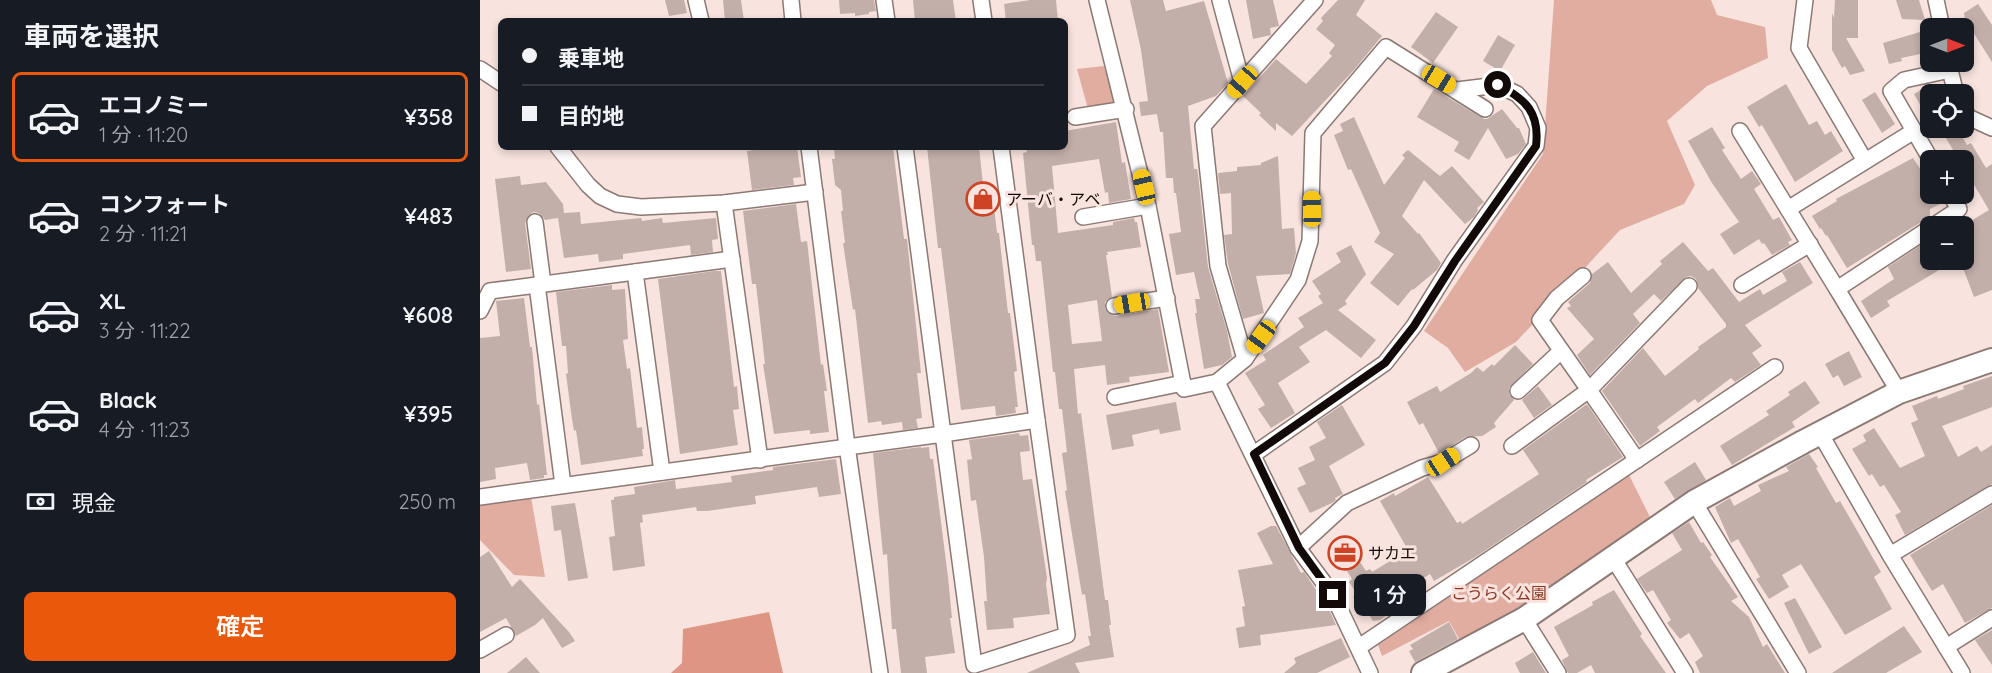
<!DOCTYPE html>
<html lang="ja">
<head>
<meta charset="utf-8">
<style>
	body { margin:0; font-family:Quicksand,"Noto Sans JP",sans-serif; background:#242831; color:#f1f3f6; height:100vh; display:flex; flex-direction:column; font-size:22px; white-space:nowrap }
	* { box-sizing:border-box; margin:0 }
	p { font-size:20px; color:#9ea1a6 }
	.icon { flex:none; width:33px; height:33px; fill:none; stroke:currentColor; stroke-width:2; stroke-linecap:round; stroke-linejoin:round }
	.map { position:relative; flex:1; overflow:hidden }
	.details { display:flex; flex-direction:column; background:#171b24; width:480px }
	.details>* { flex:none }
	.banner { position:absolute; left:18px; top:18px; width:570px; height:132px; border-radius:9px; box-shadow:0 3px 9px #0003; display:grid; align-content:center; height:132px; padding:0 24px; background:#171b24 }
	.needle { width:39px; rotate:90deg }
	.controls { position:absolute; left:1440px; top:18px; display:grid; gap:12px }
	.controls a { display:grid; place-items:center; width:54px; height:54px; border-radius:9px; background:#171b24; box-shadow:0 3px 9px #0003; font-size:30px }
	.end { position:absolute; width:27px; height:27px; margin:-14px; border:8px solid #110a09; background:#fff; box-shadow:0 0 0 3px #fff }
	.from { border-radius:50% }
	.bubble { position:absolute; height:42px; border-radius:9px; background:#171b24; box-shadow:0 3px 9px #0003; font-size:20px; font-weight:600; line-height:42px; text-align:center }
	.car { position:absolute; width:18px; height:36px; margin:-18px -9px; border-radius:8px; box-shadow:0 0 4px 2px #0007; background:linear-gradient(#f5c518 24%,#345 0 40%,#f5c518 0 76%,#345 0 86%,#f5c518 0) }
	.banner b { display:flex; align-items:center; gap:21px; height:57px; font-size:22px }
	.banner b+b { border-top:2px solid #363941 }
	.banner i { width:15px; height:15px; background:#f1f3f6 }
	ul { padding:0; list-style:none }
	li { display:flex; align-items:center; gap:18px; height:90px; margin:0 12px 9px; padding:0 12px; border:3px solid transparent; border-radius:9px }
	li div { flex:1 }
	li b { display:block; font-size:22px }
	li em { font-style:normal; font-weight:600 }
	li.selected { border-color:#ea580c }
	li>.icon { width:54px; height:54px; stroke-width:1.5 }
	h2 { padding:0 24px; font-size:27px; line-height:72px }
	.pay { display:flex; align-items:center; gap:15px; height:66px; padding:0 24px; font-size:22px }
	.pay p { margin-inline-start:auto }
	.cta { display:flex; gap:12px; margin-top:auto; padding:12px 24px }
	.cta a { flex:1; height:69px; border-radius:9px; background:#ea580c; color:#fff; font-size:24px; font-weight:600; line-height:69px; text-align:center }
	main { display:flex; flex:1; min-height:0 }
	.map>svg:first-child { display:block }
</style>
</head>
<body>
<main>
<section class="details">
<h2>車両を選択</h2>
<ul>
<li class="selected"><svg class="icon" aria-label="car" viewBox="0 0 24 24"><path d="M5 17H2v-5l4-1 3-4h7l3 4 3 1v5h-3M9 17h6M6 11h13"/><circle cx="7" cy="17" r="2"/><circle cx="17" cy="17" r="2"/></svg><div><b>エコノミー</b><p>1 分 · 11:20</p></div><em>¥358</em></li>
<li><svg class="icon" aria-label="car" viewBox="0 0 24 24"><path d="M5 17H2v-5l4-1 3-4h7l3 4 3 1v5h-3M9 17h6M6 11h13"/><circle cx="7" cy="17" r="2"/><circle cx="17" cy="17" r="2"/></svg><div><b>コンフォート</b><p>2 分 · 11:21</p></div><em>¥483</em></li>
<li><svg class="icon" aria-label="car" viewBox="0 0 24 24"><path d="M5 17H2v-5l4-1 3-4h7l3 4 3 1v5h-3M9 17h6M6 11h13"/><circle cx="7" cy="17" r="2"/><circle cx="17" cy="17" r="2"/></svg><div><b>XL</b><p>3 分 · 11:22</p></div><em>¥608</em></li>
<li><svg class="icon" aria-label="car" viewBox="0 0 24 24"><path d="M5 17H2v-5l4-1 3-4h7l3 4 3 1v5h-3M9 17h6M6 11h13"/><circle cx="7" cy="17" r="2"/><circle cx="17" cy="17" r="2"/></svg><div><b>Black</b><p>4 分 · 11:23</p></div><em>¥395</em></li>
</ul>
<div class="pay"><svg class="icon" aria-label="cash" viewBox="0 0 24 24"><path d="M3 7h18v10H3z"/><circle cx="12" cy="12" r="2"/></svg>現金<p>250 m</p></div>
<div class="cta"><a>確定</a></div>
</section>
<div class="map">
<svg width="1512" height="673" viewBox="0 0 1512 673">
	<rect width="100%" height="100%" fill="#f8e3de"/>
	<g fill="#e1ada0">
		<polygon points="1074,0 1231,0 1237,15 1285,27 1288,58 1227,86 1187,121 1215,185 1204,204 1140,230 1036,342 985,372 968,348 944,331 1063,154"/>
		<polygon points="624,66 635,104 608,109 597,69"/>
		<polygon points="1149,475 1170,517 1037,611 982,644 969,621 902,656 898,645"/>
		<polygon points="51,497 65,577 34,575 0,540 0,505"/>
	</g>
	<polygon fill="#de9583" points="289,612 303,673 191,673 202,663 203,629"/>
	<g fill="#c3afaa" fill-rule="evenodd">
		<polygon points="185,0 204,0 207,13 189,16"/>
		<polygon points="243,0 261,0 264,21 245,21"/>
		<polygon points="359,0 394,0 396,11 389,12 389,14 375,16 375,13 360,14"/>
		<polygon points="433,0 473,0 476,21 435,21"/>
		<polygon points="550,0 576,0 578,21 526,21 524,4"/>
		<polygon points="650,0 683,0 686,11 724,1 748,83 736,96 708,106 714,169 717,169 718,174 728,267 747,331 752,357 742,365 724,369 715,313 717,313 715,299 720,299 714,272 696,275 689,234 701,232 696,193 694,193 693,178 686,178 683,132 680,132 677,114 661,116 659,102 668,101 661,50"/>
		<polygon points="766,0 793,0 799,26 790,28 791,35 773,39"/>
		<polygon points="858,0 885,0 876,15 902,36 873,71 812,136 796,123 796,131 779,115 781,113 763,96 796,59 826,84 852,56 849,53 855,45 836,29 843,21 841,18"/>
		<polygon points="1355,0 1378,0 1378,38 1366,38 1385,71 1370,75 1365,66 1362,68 1352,50 1352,13 1354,18"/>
		<polygon points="1416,0 1439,0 1445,20 1422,19"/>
		<polygon points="1498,4 1512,25 1512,62 1493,32 1491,33 1486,25 1484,13"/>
		<polygon points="956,12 978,27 953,63 931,47"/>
		<polygon points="1450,29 1450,52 1421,58 1422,61 1409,64 1403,43"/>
		<polygon points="1018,35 1035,45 1020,71 1003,61"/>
		<polygon points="1306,84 1329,125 1337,121 1345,135 1351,131 1363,151 1315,182 1282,125 1279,127 1267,107"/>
		<polygon points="1450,85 1450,122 1434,94"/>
		<polygon points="954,89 1004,119 1007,119 1022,109 1037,128 1039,128 1046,144 1038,154 1026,159 1008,128 989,160 974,151 979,142 937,117"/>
		<polygon points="1395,92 1415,124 1402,133 1382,100"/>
		<polygon points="874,117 904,185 925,158 922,155 928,150 960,176 972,166 1004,202 997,208 998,210 994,217 985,224 944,180 922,216 938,234 939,233 961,263 957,270 933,290 932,289 918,306 890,283 914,254 894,242 900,233 871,169 868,170 854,135 863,131 860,124"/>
		<path d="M 636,122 L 642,163 L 645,162 L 651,199 L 629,203 L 628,192 L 625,193 L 619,159 L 572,166 L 578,233 L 633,225 L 633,222 L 654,218 L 655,222 L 657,222 L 661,247 L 627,252 L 628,255 L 626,255 L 632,297 L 625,302 L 625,308 L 627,312 L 635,316 L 678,309 L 689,372 L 649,377 L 650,382 L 627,385 L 625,365 L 594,369 L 598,414 L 601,413 L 625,600 L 628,600 L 631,625 L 629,625 L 634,657 L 595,663 L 600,673 L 547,673 L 610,645 L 608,636 L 611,636 L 605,594 L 602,595 L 585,491 L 587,490 L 582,453 L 587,452 L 582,409 L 579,409 L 575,372 L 573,372 L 561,261 L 556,261 L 554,245 L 552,245 L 543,153 L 547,152 L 546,147 L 585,147 L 585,131 ZM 617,300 L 622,341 L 592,344 L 588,305 Z"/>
		<polygon points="1232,127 1245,148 1242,150 1261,179 1272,171 1281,184 1274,189 1293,220 1299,217 1312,240 1308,242 1310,245 1292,255 1284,243 1282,244 1279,239 1254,255 1240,234 1259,222 1232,183 1208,141"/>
		<polygon points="1460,128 1477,128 1487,145 1491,143 1506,168 1512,164 1512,290 1494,297 1480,260 1484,260 1484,225 1509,210 1484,168 1484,160 1479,160"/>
		<polygon points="293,147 317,147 321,177 313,178 314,185 272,190 267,151"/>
		<polygon points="354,147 413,147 424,239 427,239 441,373 437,373 442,418 436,419 438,428 423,430 422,422 402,425 401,421 388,423 375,309 373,310 363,243 365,243 361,211 363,211 361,190 355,185 352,159 355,159"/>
		<polygon points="447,147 499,147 503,184 507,184 507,190 512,190 517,233 519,233 528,313 530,313 537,371 534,372 538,407 535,407 536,413 516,416 515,406 481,410 461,248 458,248"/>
		<polygon points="798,156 802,229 814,228 816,253 810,274 776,276 784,313 763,319 748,264 744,235 752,234 751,193 740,194 738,173 757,171 757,167 781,165 781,163"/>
		<polygon points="1433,158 1450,184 1450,194 1456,194 1462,203 1450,209 1450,216 1446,219 1367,268 1347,235 1346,236 1341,228 1340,229 1332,216 1357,201 1356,199"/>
		<polygon points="40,176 41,185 66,182 83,204 84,213 100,212 101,224 161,218 162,221 182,218 183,223 236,218 238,239 232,240 233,252 211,255 210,245 143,254 143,259 119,262 118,254 84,258 78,218 65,220 59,213 53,212 49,215 45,223 51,269 26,272 15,179"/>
		<polygon points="316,204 321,242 327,241 341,365 343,364 347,391 344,391 349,432 330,434 330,430 294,434 283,364 285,364 276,284 272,284 263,211"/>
		<polygon points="1450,239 1450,260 1476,260 1407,301 1410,306 1391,318 1381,301 1414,279 1408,267"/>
		<polygon points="1203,242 1228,271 1233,268 1259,302 1280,289 1283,295 1307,281 1302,272 1320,262 1333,283 1265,325 1282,346 1272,353 1281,365 1255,382 1251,378 1218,403 1215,399 1177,427 1180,431 1160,446 1122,391 1163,348 1185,376 1219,349 1218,347 1246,327 1246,324 1218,288 1216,279 1211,276 1206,277 1181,301 1174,294 1153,314 1160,323 1110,375 1097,355 1114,339 1087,308 1091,306 1088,302 1110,283 1112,274 1128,262 1151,293 1182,264 1180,261"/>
		<polygon points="871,245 886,274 865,301 867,304 858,310 896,340 881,358 846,330 819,347 830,362 798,383 815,413 791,428 778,409 785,405 765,373 786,360 783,355 824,327 818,318 843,303 838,296 841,294 832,281 861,262 856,253"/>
		<polygon points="234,271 241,271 254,387 257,386 259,409 253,410 258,445 200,454 178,279"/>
		<polygon points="132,285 132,290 145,289 148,339 143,340 147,369 150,368 157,428 162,427 164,449 162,449 163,456 101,465 96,430 94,431 92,419 86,374 88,373 86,346 82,346 76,292"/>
		<polygon points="44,298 50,347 52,347 57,405 59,404 67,475 64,475 64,478 50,480 47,463 15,468 16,479 0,482 0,338 20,336 16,301"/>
		<polygon points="1035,345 1053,364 1029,388 1029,394 1034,400 1014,423 1016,427 1002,436 986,437 959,453 943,423 939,425 927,402 957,386 960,392 991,373 997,367 1003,372 1012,364 1014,366"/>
		<polygon points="1369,351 1382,377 1364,386 1358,375 1353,378 1345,364"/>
		<polygon points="1512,376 1512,407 1462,426 1478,457 1497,446 1501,452 1512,445 1512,484 1425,535 1415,515 1421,512 1404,485 1400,487 1392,474 1389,476 1372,449 1386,441 1383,435 1394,428 1420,468 1445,456 1431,423 1438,420 1432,406 1457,396 1458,399 1484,389 1483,386"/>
		<polygon points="1325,381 1340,403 1312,422 1315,427 1252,465 1240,446 1289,415 1286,411 1310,395 1308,392"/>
		<polygon points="1058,386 1072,405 1054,418 1042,400"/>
		<polygon points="696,402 701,430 680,434 679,429 652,435 654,446 632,450 626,415"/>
		<polygon points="1107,404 1143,457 1106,480 1107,482 997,556 954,581 950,574 904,602 911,612 900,620 893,621 884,606 881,608 873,597 877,594 869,582 872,579 854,551 867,542 886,571 890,569 892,572 928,550 900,501 914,493 915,496 948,477 977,523 981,521 982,524 1059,474 1043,450"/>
		<polygon points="862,405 885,445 849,466 863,494 855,498 856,500 852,503 830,513 817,488 826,484 818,468 835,460 829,447 846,438 837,422"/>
		<polygon points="539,433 540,436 548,435 550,451 540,452 543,480 552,479 567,578 566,584 570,614 533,618 534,628 507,630 504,601 507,601 504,557 497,507 496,500 491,501 487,460 492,459 489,440"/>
		<polygon points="441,447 441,448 449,447 450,459 453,459 468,577 472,618 470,618 475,653 445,657 447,673 421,673 416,629 412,629 407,554 403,555 393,453"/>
		<polygon points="1329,454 1338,467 1336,468 1356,503 1360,501 1401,572 1394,577 1412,609 1365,635 1321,564 1302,575 1309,587 1289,599 1276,579 1280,577 1258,539 1251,543 1235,507 1250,498 1254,506 1281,491 1278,485 1309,471 1306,467"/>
		<polygon points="356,459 361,494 339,497 337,487 275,496 276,504 227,511 217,511 216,507 162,515 163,522 160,523 165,566 133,571 129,537 135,536 131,500 134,500 134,497 155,494 154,487 195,480 196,489 252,482 251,476 293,470 293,467"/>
		<polygon points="1215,462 1226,480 1195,499 1184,482"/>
		<polygon points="95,503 108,578 88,581 81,530 74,531 71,506"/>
		<polygon points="1512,505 1512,608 1485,623 1463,584 1452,591 1430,555"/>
		<polygon points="1209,522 1221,543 1223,542 1232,555 1230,557 1258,597 1251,601 1269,617 1283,647 1287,644 1305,673 1220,673 1215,662 1223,656 1209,633 1200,639 1187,623 1191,620 1173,590 1167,593 1157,579 1202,550 1192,533"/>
		<polygon points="791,526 796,526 821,573 824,572 849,609 856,625 780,635 781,645 759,648 756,628 765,626 762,607 765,606 758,570 793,564 777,533"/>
		<polygon points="9,551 32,587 40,579 89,632 95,641 82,648 63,618 55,625 36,636 26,618 0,632 0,557"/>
		<polygon points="1134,590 1162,634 1160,636 1186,673 1115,673 1111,665 1097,673 1088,673 1082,660 1089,656 1074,627 1113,605 1112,602"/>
		<polygon points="1315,598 1342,647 1329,654 1304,603"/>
		<polygon points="969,622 978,639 935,662 929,651 933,649 930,645"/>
		<polygon points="1424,626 1442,652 1406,673 1352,673"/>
		<polygon points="1512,630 1512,665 1495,640"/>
		<polygon points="861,638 870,657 837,673 804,673 816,663 814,658"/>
		<polygon points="1053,652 1064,670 1066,673 1040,673 1035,663"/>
		<polygon points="46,657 60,673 27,673"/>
	</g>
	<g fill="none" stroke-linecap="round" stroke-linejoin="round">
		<defs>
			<g id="street">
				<polyline points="216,0 221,21"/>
				<polyline points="311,0 313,21"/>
				<polyline points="404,0 407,21"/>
				<polyline points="501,0 504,21"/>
				<polyline points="617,0 668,206 704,389 737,382 765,359 818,280 830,241 833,133 906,47 1005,109"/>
				<polyline points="740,0 762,82 835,0"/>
				<polyline points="1325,0 1319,48 1385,161"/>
				<polyline points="1456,0 1462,28"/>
				<polyline points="1468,62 1476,94"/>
				<polyline points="0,69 21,83"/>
				<polyline points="762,82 723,126 738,266 765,359"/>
				<polyline points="1484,108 1488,117 1512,128"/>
				<polyline points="595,117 646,109"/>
				<polyline points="1260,131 1357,289"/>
				<polyline points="78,147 108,185 120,196 137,204 161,207 244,203 335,192"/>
				<polyline points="329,147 367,446 400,673"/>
				<polyline points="425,147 463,434 557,420 521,147"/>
				<polyline points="1451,160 1411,91 1424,80 1470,70"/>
				<polyline points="244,203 280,460"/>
				<polyline points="1308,209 1434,131"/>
				<polyline points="603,217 668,206"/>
				<polyline points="55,222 63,284"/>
				<polyline points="1453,226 1479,209 1470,194"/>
				<polyline points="155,272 182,472"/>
				<polyline points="57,285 252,259"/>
				<polyline points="1262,285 1330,244"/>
				<polyline points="634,306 687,298"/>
				<polyline points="0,311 10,291 57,285 83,485"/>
				<polyline points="737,382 818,548 853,595 890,673"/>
				<polyline points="1038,391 1081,351"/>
				<polyline points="1419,392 1357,289 1450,228"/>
				<polyline points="635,397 703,383"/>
				<polyline points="1340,433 1410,555 1482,673"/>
				<polyline points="1032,446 1109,390 1060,320 1077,298 1103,276"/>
				<polyline points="774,454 905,363 934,326 974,261 1056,146 1058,128 1049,107 1037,94 1018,85 977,90"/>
				<polyline points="1157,460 1109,390 1209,286"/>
				<polyline points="0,497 463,434 494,665 587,635 557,420"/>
				<polyline points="1214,502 1318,673"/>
				<polyline points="818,548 867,503 942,468 963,462 991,445"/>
				<polyline points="1410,555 1512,494"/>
				<polyline points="1133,558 1205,673"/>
				<polyline points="1044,619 1078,673"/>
				<polyline points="879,647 1295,367"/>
				<polyline points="1466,647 1512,618"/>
				<polyline points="0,650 26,635"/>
			</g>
			<polyline id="secondary" points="943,673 1044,619 1214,502 1323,442 1419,392 1512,360"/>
		</defs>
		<use href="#street" stroke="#8c7974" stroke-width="18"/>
		<use href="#secondary" stroke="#8c7974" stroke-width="26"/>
		<use href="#street" stroke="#fff" stroke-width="15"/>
		<use href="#secondary" stroke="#fff" stroke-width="22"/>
	</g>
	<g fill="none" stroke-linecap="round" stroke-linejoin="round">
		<path stroke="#110a09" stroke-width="8" d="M 853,595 L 819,548 L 774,454 L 905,363 L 934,326 L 975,261 L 1056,146 C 1060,113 1046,99 1018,85"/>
	</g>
	<defs>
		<symbol id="shop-ring" viewBox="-11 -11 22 22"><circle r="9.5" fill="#f8e3de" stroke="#cd4323" stroke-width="1.5"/><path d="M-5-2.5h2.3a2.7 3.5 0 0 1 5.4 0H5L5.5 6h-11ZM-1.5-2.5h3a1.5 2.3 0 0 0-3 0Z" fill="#cd4323"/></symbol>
		<symbol id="office-ring" viewBox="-11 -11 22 22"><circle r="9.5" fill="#f8e3de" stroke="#cd4323" stroke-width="1.5"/><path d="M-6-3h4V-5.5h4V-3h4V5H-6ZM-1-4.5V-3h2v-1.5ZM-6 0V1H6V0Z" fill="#cd4323"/></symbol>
	</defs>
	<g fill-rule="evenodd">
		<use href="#shop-ring" x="484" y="180" width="38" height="38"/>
		<use href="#office-ring" x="846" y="534" width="38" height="38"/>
	</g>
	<g text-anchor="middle" stroke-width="6" stroke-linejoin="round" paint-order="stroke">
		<g font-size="16" fill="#110a09" stroke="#f8e3de" text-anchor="start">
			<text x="526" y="205">アーバ・アベ</text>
			<text x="888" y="559">サカエ</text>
		</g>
		<g font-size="16" fill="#8c3622" stroke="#f8e3de">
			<text x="1019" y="599">こうらく公園</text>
		</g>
	</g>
</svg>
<div class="controls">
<a><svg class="needle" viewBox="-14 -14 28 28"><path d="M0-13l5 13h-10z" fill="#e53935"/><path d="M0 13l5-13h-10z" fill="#9ea1a6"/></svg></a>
<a><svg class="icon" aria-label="locate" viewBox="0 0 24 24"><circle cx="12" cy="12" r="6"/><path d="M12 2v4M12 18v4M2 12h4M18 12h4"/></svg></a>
<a>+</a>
<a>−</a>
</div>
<i class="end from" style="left:1018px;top:85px"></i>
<i class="end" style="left:853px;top:595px"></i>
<div class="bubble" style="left:874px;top:574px;width:72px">1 分</div>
<i class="car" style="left:959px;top:79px;rotate:121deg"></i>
<i class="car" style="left:762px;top:82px;rotate:221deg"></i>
<i class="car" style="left:664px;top:187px;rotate:347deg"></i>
<i class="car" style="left:832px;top:209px;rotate:359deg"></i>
<i class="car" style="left:652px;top:303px;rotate:261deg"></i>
<i class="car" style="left:781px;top:337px;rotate:216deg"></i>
<i class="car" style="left:963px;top:462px;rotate:57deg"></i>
<div class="banner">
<b><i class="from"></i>乗車地</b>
<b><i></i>目的地</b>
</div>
</div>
</main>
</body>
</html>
